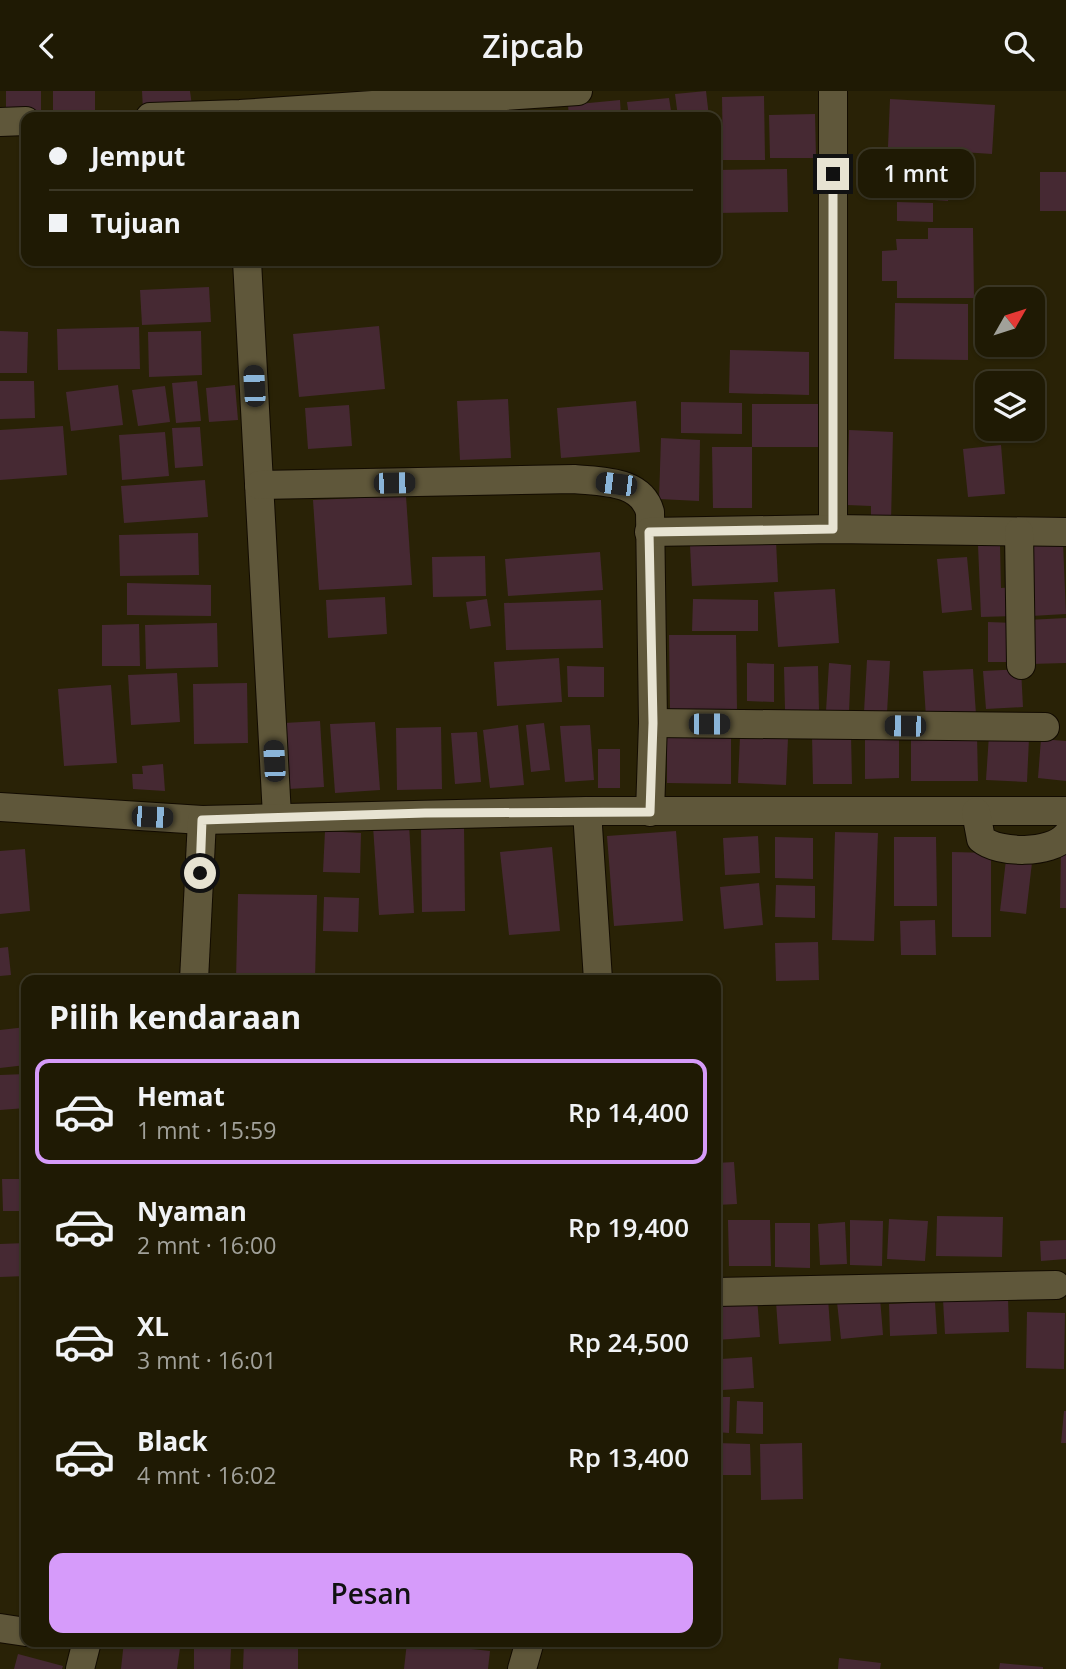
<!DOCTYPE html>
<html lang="id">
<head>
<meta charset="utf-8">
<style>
	body { margin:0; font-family:"Open Sans",sans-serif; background:#27230e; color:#f1f3f6; height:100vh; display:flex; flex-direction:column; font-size:26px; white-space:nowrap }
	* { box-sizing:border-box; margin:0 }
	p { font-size:23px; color:#a1a19a }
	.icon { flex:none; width:38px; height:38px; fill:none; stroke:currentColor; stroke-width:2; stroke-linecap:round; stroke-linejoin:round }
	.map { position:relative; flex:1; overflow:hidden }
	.details { position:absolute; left:21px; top:884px; width:700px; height:672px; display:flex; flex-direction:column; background:#1f1a04; border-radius:14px; box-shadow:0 2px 5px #0004,0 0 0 2px #3c3826 }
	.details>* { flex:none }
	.banner { position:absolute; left:21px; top:21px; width:700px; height:154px; border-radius:14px; box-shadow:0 2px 5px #0004,0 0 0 2px #3c3826; display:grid; align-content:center; height:154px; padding:0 28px; background:#1f1a04 }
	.needle { width:46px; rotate:51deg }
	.buttons { position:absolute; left:975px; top:196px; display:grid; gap:14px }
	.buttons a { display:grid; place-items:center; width:70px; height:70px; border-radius:14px; background:#1f1a04; box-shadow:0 2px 5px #0004,0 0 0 2px #3c3826; font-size:35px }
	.end { position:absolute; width:32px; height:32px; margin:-16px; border:9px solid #e7e3d2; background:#111; box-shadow:0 0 0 4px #111 }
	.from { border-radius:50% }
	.bubble { position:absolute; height:49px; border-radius:14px; background:#1f1a04; box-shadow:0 2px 5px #0004,0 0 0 2px #3c3826; font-size:23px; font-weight:600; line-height:49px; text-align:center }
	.car { position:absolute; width:21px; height:42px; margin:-21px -10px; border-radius:9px; box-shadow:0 0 5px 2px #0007; background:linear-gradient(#222 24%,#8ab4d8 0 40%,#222 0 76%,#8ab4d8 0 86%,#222 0) }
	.banner b { display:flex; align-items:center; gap:24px; height:66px; font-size:26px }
	.banner b+b { border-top:2px solid #3c3826 }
	.banner i { width:18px; height:18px; background:#f1f3f6 }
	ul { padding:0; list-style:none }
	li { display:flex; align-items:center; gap:21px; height:105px; margin:0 14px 10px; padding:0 14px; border:4px solid transparent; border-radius:14px }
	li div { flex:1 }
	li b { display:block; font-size:26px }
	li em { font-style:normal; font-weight:600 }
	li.on { border-color:#d69bfa }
	li>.icon { width:63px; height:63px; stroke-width:1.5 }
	h2 { padding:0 28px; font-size:32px; line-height:84px }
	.primary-button { display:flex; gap:14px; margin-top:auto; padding:14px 28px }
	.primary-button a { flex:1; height:80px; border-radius:14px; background:#d69bfa; color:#111; font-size:28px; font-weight:600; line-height:80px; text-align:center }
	header { display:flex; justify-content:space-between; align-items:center; height:91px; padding:0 28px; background:#1f1a04; font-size:32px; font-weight:600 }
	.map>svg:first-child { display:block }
</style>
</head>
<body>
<header><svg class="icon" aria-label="back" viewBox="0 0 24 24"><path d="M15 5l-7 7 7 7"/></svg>Zipcab<svg class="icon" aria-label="search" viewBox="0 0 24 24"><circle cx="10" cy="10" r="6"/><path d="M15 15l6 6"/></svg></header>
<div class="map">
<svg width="1066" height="1578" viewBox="0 0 1066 1578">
	<rect width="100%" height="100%" fill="#292206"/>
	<g fill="#462933">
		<polygon points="6,0 41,0 41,21 6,20"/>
		<rect x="53" y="0" width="42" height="22"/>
		<polygon points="142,0 190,0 192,15 143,19"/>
		<polygon points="706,0 709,26 678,26 675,3"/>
		<polygon points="764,5 765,69 723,69 722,6"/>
		<polygon points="669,7 672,26 629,26 627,11"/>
		<polygon points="890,8 995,14 992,63 888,56"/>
		<polygon points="620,9 621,26 569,26 568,14"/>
		<polygon points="815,23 816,67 770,67 769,24"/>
		<polygon points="895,66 950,70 948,110 892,106"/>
		<polygon points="787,78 788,121 716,122 716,79"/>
		<rect x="1040" y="81" width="26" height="39"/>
		<polygon points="897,111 933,112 933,131 897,130"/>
		<polygon points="928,137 973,137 974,207 897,207 897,190 882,190 882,160 897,159 896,148 928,148"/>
		<polygon points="209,196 211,231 142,234 140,199"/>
		<polygon points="895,212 968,213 968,269 894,268"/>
		<polygon points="379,235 385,298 299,306 293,243"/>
		<polygon points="139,236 140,278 58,279 57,238"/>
		<polygon points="0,240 28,241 27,282 0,282"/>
		<polygon points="201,240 202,284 149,286 148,241"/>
		<polygon points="730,259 809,261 809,304 729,302"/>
		<polygon points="0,290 34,290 35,327 0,328"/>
		<polygon points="197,290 201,330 176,332 172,292"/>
		<polygon points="118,294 123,334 71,340 66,301"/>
		<polygon points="235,294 238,329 209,331 206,297"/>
		<polygon points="165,295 170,331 138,335 132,299"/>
		<polygon points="508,308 511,367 460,369 457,310"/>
		<polygon points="636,310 640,361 561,367 557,317"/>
		<polygon points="681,311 742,312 742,343 681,342"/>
		<rect x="752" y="313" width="67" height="43"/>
		<polygon points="349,314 352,355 308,358 305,317"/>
		<polygon points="63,335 67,384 0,389 0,339"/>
		<polygon points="200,336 203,375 175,377 172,337"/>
		<polygon points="849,339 893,341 891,432 871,431 871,415 847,414"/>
		<polygon points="165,341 169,385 122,389 119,344"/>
		<polygon points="661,347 700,349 699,410 659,408"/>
		<polygon points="1001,354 1005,403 968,406 963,358"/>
		<polygon points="712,356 752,356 752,417 713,417"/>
		<polygon points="205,389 208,426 124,432 121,395"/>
		<polygon points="406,405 412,494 319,499 313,409"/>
		<polygon points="198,442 199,484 120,485 119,444"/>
		<polygon points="776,450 778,491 692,495 690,454"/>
		<polygon points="1063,452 1066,523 1031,525 1026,454"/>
		<polygon points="978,454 1000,454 1001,497 1014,496 1015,525 981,526"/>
		<polygon points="600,461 603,499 508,505 505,468"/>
		<polygon points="485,465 486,505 433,506 432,466"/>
		<polygon points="967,466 972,519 942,522 937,468"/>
		<polygon points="127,492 211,494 211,525 127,524"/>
		<polygon points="835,498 839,552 778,556 774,501"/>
		<polygon points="385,506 387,543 328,547 326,509"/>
		<polygon points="487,508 491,535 470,538 466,511"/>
		<polygon points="693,508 758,509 758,540 692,540"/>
		<polygon points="601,509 603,557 506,559 504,512"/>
		<polygon points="1066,527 1066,572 1030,573 1027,529"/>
		<polygon points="988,531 1015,532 1015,571 988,571"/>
		<polygon points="217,532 218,576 146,578 145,534"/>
		<polygon points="139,533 140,575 102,575 102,534"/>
		<polygon points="669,544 736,544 737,620 670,621"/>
		<polygon points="559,567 562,611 497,615 494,571"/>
		<polygon points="867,569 890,570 887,622 864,621"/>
		<polygon points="747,572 774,573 774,611 747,610"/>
		<polygon points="829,572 851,574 849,621 826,620"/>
		<polygon points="567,575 604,576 604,606 568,606"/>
		<polygon points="818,575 819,619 785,619 784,576"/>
		<polygon points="973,578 976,624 926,627 923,580"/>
		<polygon points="1021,578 1023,616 986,618 983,580"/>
		<polygon points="177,582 180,631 131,634 128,584"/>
		<polygon points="247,592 248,652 194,653 193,593"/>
		<polygon points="111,594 117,672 64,675 58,598"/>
		<polygon points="320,630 324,696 288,698 284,632"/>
		<polygon points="375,631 380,699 335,702 330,633"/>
		<polygon points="544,632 550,679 531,681 526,634"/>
		<polygon points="518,634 524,694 490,697 483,639"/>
		<polygon points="590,634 594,689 565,691 560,635"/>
		<polygon points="441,636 442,698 397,699 396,637"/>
		<polygon points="667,640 731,640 731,693 667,692"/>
		<polygon points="477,641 481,691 455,693 451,642"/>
		<polygon points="865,641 899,641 899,687 865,688"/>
		<polygon points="851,643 852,693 813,693 812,644"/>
		<polygon points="911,644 977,644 978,690 911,690"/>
		<polygon points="989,644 1029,647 1027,691 986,689"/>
		<polygon points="740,645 788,647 786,694 738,692"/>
		<polygon points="1041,648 1066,650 1066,690 1038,687"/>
		<rect x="598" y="658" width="22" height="39"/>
		<polygon points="163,673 165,700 133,698 132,683 143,683 142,675"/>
		<polygon points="409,733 414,822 379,824 373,735"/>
		<polygon points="421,734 464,734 465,820 422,821"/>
		<polygon points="325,740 361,742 360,782 323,781"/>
		<polygon points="676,740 683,830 614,835 607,745"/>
		<polygon points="835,741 878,742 874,850 832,849"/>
		<polygon points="758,745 760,782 725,784 723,747"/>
		<polygon points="775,746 813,747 813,788 775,787"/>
		<polygon points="894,746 936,746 937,815 894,815"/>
		<polygon points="552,756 560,840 509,844 500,761"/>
		<polygon points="1061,756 1066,756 1066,817 1060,817"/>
		<polygon points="25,758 30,820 0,823 0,760"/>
		<polygon points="1007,760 1033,763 1026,823 1000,820"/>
		<polygon points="952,761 991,762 991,846 952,846"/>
		<polygon points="759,792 763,834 724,838 720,796"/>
		<polygon points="776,794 815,795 815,827 775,826"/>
		<polygon points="238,803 317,804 315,889 236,889"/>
		<polygon points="324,806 359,807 358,841 323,840"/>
		<polygon points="935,829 936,864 901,864 900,830"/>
		<polygon points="818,851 819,889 776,890 775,852"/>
		<polygon points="8,856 11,884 0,885 0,857"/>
		<polygon points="555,886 555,889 529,889 529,887"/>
		<polygon points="26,936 26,974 0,977 0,939"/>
		<polygon points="26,983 26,1017 0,1019 0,984"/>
		<polygon points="718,1006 721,1047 716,1047 716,1007"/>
		<polygon points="734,1071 737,1113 716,1114 716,1072"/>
		<polygon points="2,1088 26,1088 26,1120 3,1120"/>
		<polygon points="937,1125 1003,1126 1002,1166 936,1165"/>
		<polygon points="889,1128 928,1130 925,1170 887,1168"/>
		<polygon points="722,1129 723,1178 716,1178 716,1130"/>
		<polygon points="728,1129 770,1129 771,1175 729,1175"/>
		<polygon points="850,1129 883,1130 882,1175 850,1174"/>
		<polygon points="845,1131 847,1173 820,1174 818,1133"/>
		<polygon points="775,1132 810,1132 810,1177 775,1176"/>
		<polygon points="1066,1149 1066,1168 1041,1170 1040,1150"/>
		<polygon points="26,1152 26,1185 0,1186 0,1153"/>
		<polygon points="757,1206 760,1246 716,1249 716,1208"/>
		<polygon points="828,1207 831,1250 779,1253 776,1211"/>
		<polygon points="880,1207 883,1244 841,1248 837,1211"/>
		<polygon points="1008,1207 1009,1241 945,1243 943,1209"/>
		<polygon points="935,1211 937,1243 890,1245 889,1213"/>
		<polygon points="1027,1221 1065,1222 1064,1278 1026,1277"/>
		<polygon points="752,1266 754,1297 722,1299 721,1268"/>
		<polygon points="716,1306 730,1306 729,1342 716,1341"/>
		<polygon points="737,1310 763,1311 763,1343 736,1342"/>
		<polygon points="1064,1320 1066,1320 1066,1352 1061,1352"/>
		<polygon points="717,1352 750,1353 751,1384 718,1384"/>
		<polygon points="802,1352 803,1408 761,1409 760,1353"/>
		<polygon points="124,1550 181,1550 177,1578 121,1578"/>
		<polygon points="244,1550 298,1551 298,1578 243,1578"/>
		<polygon points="407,1551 490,1560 488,1578 404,1578"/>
		<polygon points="194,1557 231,1558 230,1578 194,1578"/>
		<polygon points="18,1563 63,1575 62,1578 14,1578"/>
		<polygon points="839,1567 881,1572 880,1578 838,1578"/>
		<polygon points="1000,1572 1043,1576 1043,1578 999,1578"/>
	</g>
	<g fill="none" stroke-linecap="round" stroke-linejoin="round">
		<defs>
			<g id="street">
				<polyline points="833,0 833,438"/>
				<polyline points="150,26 240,23 578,0"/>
				<polyline points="0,31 26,30"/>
				<polyline points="247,170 277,725"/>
				<path d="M 259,394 L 574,388 C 602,391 641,389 650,421 L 653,632 L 650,721"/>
				<polyline points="649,441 833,438 1066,441"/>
				<polyline points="1019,441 1021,574"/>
				<polyline points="653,632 1045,636"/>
				<polyline points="0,716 202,729 587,720 1066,720"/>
				<polyline points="587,720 598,889"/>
				<path d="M 976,721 L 981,748 C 999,763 1051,763 1066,745"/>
				<polyline points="194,889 202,729"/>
				<polyline points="716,1201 1056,1194"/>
				<polyline points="0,1537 26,1541"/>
				<polyline points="80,1578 87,1550"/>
				<polyline points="522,1578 530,1550"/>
			</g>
		</defs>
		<use href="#street" stroke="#120b00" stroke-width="30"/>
		<use href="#street" stroke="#5f573a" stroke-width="28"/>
	</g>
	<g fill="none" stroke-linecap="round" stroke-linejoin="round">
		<polyline stroke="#e7e3d2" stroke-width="9" points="200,782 202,729 425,722 650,721 653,632 649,441 833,438 833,83"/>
	</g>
</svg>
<div class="buttons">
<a><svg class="needle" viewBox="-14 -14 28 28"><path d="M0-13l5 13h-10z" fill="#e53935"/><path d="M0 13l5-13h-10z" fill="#a1a19a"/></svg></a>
<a><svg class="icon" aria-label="layers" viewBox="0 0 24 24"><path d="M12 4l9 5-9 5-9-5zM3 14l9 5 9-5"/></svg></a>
</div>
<i class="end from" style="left:200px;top:782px"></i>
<i class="end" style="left:833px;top:83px"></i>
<div class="bubble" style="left:858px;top:58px;width:116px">1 mnt</div>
<i class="car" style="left:254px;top:295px;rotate:357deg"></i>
<i class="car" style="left:394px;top:392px;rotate:89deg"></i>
<i class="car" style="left:616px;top:393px;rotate:277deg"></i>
<i class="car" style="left:709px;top:633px;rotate:90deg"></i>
<i class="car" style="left:905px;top:635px;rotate:271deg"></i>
<i class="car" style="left:274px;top:670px;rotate:357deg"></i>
<i class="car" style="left:152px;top:726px;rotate:93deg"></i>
<div class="banner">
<b><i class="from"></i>Jemput</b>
<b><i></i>Tujuan</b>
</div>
<section class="details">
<h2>Pilih kendaraan</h2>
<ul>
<li class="on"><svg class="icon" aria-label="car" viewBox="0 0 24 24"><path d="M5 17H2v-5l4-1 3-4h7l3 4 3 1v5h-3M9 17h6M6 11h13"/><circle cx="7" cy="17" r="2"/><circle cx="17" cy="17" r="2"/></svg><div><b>Hemat</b><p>1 mnt · 15:59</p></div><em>Rp 14,400</em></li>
<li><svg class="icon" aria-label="car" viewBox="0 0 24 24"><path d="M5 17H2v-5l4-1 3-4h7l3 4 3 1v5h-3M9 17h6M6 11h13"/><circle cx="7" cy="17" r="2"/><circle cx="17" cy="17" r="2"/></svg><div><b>Nyaman</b><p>2 mnt · 16:00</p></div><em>Rp 19,400</em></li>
<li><svg class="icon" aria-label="car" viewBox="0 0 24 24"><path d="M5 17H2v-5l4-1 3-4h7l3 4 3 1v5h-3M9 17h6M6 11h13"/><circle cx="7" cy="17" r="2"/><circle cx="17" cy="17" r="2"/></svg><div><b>XL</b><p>3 mnt · 16:01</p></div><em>Rp 24,500</em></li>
<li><svg class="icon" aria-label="car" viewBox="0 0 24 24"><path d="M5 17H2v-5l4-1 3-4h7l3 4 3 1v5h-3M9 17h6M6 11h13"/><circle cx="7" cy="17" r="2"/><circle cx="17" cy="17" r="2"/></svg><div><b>Black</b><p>4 mnt · 16:02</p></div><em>Rp 13,400</em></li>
</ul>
<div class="primary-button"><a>Pesan</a></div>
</section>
</div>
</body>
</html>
